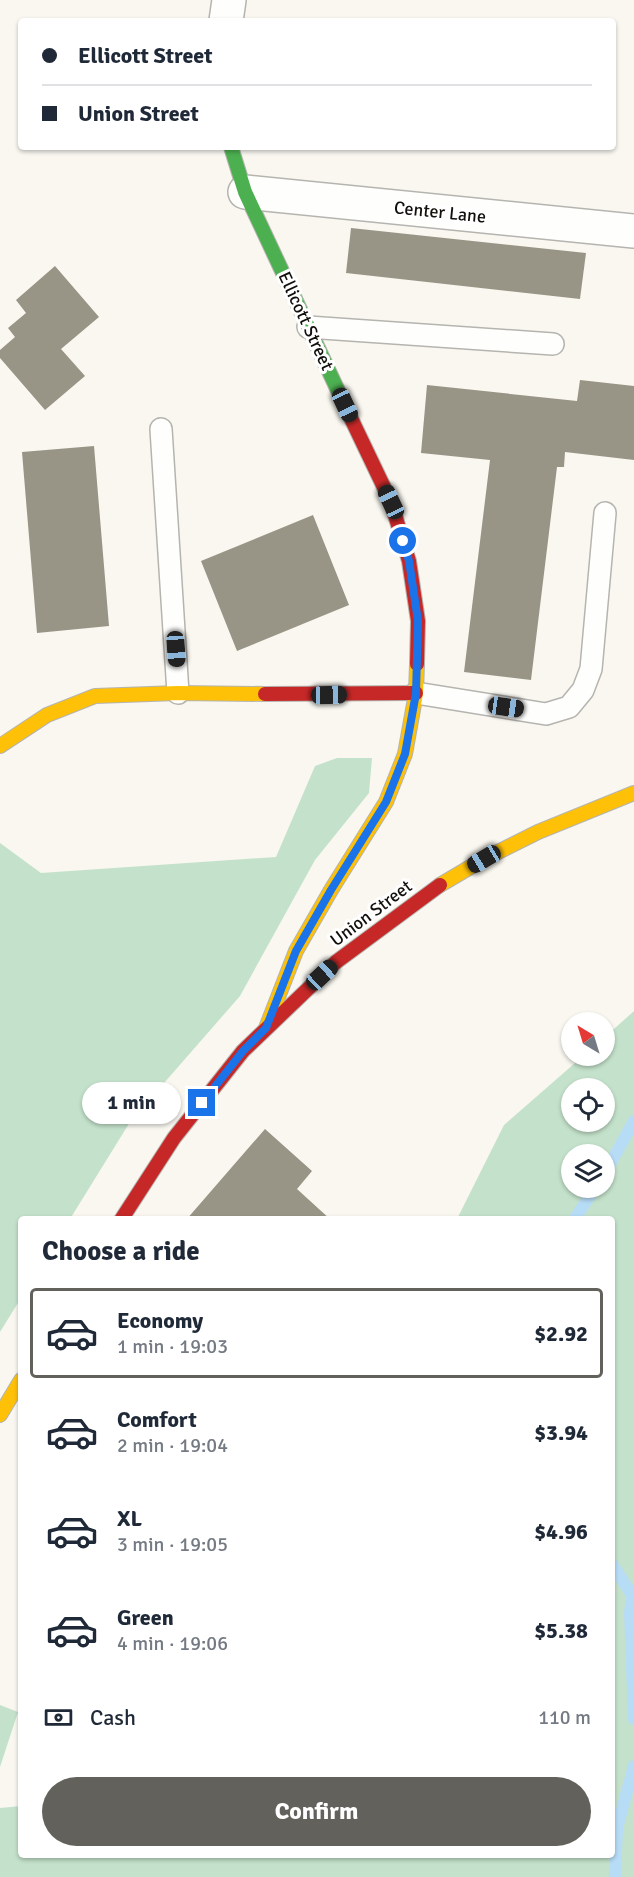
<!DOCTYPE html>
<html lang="en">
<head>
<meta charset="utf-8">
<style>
	body { margin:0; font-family:Signika,sans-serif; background:#f2f2f3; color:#1f2937; height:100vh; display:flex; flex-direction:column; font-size:22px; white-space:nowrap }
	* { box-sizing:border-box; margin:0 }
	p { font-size:20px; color:#747a83 }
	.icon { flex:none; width:33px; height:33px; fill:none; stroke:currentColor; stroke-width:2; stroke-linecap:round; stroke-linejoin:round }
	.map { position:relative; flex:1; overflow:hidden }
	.panel { position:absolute; left:18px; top:1216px; width:597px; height:642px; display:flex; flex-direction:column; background:#fff; border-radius:6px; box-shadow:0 2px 4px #0004 }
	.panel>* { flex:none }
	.top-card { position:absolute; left:18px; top:18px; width:598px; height:132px; border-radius:6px; box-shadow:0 2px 4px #0004; display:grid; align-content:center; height:132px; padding:0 24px; background:#fff }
	.needle { width:39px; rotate:322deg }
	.buttons { position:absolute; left:561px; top:1012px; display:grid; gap:12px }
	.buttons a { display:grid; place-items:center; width:54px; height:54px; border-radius:50%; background:#fff; box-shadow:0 2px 4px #0004; font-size:30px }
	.end { position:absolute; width:27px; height:27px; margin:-14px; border:8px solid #1a73e8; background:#fff; box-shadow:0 0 0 3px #fff }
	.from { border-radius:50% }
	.bubble { position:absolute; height:42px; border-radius:21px; background:#fff; box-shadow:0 2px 4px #0004; font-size:20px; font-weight:700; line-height:42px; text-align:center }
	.car { position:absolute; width:18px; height:36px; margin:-18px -9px; border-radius:8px; box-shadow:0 0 4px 2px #0007; background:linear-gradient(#222 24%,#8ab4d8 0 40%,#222 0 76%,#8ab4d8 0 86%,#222 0) }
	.top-card b { display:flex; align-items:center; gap:21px; height:57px; font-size:22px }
	.top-card b+b { border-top:2px solid #e0e1e3 }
	.top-card i { width:15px; height:15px; background:#1f2937 }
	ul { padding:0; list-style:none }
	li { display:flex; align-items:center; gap:18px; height:90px; margin:0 12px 9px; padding:0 12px; border:3px solid transparent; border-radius:6px }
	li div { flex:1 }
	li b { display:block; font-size:22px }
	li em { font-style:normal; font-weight:700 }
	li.selected { border-color:#62615c }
	li>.icon { width:54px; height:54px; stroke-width:1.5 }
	h2 { padding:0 24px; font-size:27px; line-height:72px }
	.pay { display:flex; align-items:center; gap:15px; height:66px; padding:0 24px; font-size:22px }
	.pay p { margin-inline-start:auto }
	.primary-button { display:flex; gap:12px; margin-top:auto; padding:12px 24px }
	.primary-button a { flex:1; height:69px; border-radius:36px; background:#62615c; color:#fff; font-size:24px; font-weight:700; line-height:69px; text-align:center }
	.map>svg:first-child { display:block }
</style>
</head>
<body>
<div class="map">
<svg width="634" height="1877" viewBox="0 0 634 1877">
	<rect width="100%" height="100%" fill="#f9f7f0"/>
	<g fill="#c4e2cb" fill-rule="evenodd">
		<polygon points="337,758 372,758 369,793 315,860 240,996 130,1122 70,1219 21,1220 21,1298 0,1332 0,843 41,873 276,857 315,766"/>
		<path d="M 634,1011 L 634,1877 L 0,1877 L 0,1808 L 21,1806 L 21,1856 L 612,1856 L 612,1220 L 457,1219 L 504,1125 L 583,1056 L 604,1056 L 605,1037 ZM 572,1089 L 604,1089 L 604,1122 L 572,1122 ZM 572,1155 L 604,1155 L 604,1188 L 572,1188 Z"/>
		<polygon points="0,1705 18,1712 0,1767"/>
	</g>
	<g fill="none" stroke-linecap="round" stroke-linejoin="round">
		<g stroke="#b7dcf6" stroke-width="12">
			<polyline points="604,1175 634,1121"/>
			<polyline points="574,1220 595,1188"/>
			<polyline points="612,1564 632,1595 630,1613 634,1719"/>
			<polyline points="615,1877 617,1828 634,1766"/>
		</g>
	</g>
	<g fill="#989586">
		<polygon points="351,228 586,253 580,299 346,273"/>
		<polygon points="55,266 99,317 61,349 85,376 45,410 0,358 0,350 15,337 8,328 26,313 16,300"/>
		<polygon points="580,380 634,386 634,460 565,452 564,467 557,467 531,680 464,672 490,460 421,453 427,385 577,401"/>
		<polygon points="94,446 109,626 37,633 22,452"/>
		<polygon points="313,515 349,605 237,651 201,561"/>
		<polygon points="265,1129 312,1171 297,1189 331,1220 186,1220"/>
	</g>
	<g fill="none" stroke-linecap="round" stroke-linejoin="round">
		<defs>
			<g id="lane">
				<polyline points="308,327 553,344"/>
				<polyline points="161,429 178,693"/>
				<polyline points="416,693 546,714 569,707 583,690 591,669 605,513"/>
			</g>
			<g id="street">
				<polyline points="226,21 229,0"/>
				<polyline points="245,192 634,231"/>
			</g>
			<polyline id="fast" points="231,147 245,192 348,412"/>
			<g id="slow">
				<polyline points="0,746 47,715 95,696 178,693 265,694"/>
				<polyline points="440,885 484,859 538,832 634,793"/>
				<polyline points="266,1028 296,951 331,890 386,802 405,754 416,693 417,664"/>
				<polyline points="0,1415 21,1380"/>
			</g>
			<g id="jam">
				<polyline points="348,412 391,502 409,561 418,621 417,664"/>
				<polyline points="265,694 416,693"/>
				<polyline points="121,1220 174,1138 243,1051 336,962 440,885"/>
			</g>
		</defs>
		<use href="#lane" stroke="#b5b4af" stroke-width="24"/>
		<use href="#street" stroke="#b5b4af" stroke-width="36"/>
		<use href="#fast" stroke="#b5b4af" stroke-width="16"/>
		<use href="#slow" stroke="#b5b4af" stroke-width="16"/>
		<use href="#jam" stroke="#b5b4af" stroke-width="16"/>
		<use href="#lane" stroke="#fefefd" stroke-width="21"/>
		<use href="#street" stroke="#fefefd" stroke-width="33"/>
		<use href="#fast" stroke="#4caf50" stroke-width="14"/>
		<use href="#slow" stroke="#ffc107" stroke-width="14"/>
		<use href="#jam" stroke="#c62828" stroke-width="14"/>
	</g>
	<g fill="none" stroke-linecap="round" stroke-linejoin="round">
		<polyline stroke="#1a73e8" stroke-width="8" points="202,1103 243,1051 266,1028 296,951 331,890 386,802 405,754 416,693 418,621 409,561 403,541"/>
	</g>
	<g text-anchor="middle" stroke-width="6" stroke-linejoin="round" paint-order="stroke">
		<g font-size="18" fill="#11100c" stroke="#fff">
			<text transform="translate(440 212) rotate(6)" y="6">Center Lane</text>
			<text transform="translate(306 321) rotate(65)" y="6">Ellicott Street</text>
			<text transform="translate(371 913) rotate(-37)" y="6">Union Street</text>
		</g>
	</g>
</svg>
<div class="buttons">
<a><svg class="needle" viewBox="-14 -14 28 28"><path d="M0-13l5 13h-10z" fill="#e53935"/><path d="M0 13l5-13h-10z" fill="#747a83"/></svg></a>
<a><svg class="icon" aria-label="locate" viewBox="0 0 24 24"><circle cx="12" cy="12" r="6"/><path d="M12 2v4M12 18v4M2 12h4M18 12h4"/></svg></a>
<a><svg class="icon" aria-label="layers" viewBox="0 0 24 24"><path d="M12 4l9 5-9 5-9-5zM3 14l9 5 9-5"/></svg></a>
</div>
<i class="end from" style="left:403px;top:541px"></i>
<i class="end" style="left:202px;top:1103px"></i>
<div class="bubble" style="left:82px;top:1082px;width:99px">1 min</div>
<i class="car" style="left:345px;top:405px;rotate:155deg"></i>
<i class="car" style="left:391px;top:502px;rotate:335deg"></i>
<i class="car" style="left:176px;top:649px;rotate:176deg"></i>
<i class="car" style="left:329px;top:695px;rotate:89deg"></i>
<i class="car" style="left:506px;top:707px;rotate:98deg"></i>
<i class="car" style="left:484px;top:859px;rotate:239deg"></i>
<i class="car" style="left:322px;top:975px;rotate:47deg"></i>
<div class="top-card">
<b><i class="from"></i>Ellicott Street</b>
<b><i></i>Union Street</b>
</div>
<section class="panel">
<h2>Choose a ride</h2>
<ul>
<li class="selected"><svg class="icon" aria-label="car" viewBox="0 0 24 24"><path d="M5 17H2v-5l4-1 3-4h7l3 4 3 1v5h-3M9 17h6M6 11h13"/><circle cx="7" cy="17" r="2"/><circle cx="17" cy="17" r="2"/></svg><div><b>Economy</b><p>1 min · 19:03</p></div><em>$2.92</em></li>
<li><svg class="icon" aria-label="car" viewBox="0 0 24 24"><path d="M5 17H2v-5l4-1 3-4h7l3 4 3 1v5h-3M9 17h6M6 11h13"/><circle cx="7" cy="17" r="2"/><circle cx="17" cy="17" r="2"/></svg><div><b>Comfort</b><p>2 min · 19:04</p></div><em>$3.94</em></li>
<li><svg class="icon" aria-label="car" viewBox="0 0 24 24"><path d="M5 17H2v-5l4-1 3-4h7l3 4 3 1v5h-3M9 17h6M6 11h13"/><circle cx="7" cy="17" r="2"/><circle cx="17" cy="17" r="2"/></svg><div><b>XL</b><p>3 min · 19:05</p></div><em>$4.96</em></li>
<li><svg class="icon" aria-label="car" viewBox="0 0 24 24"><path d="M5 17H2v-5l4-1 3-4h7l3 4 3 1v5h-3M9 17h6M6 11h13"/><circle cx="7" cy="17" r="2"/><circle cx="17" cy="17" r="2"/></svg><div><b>Green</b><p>4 min · 19:06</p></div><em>$5.38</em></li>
</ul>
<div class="pay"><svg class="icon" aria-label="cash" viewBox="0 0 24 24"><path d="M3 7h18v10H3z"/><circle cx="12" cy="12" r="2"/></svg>Cash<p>110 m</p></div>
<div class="primary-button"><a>Confirm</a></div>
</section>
</div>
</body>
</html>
